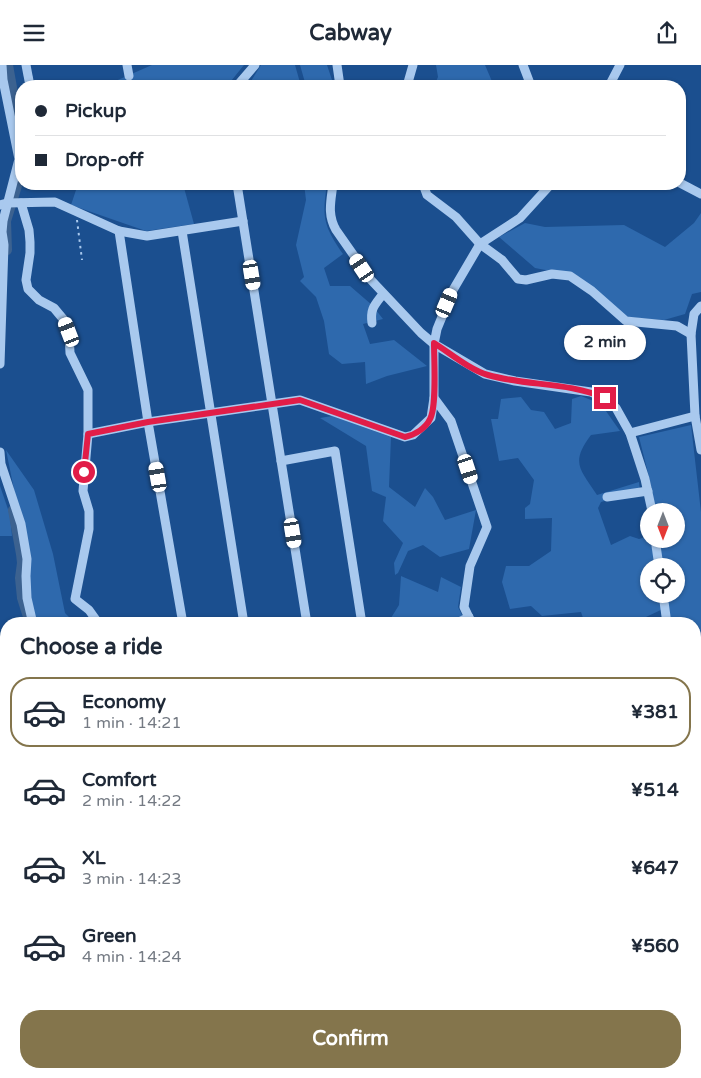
<!DOCTYPE html>
<html lang="en">
<head>
<meta charset="utf-8">
<style>
	body { margin:0; font-family:"Varela Round",sans-serif; background:#f2f2f3; color:#1f2937; height:100vh; display:flex; flex-direction:column; font-size:19px; white-space:nowrap }
	* { box-sizing:border-box; margin:0 }
	p { font-size:16px; color:#747a83 }
	.icon { flex:none; width:28px; height:28px; fill:none; stroke:currentColor; stroke-width:2; stroke-linecap:round; stroke-linejoin:round }
	.map { position:relative; flex:1; overflow:hidden }
	.side { position:absolute; left:0px; top:552px; width:701px; height:461px; display:flex; flex-direction:column; background:#fff; border-radius:20px 20px 0 0; box-shadow:0 1px 4px #0004 }
	.side>* { flex:none }
	.hud { position:absolute; left:15px; top:15px; width:671px; height:110px; border-radius:20px; box-shadow:0 1px 4px #0004; display:grid; align-content:center; height:110px; padding:0 20px; background:#fff }
	.needle { width:32px; rotate:180deg }
	.buttons { position:absolute; left:640px; top:438px; display:grid; gap:10px }
	.buttons a { display:grid; place-items:center; width:45px; height:45px; border-radius:50%; background:#fff; box-shadow:0 1px 4px #0004; font-size:25px }
	.end { position:absolute; width:22px; height:22px; margin:-11px; border:6px solid #e11d48; background:#fff; box-shadow:0 0 0 2px #fff }
	.from { border-radius:50% }
	.bubble { position:absolute; height:35px; border-radius:18px; background:#fff; box-shadow:0 1px 4px #0004; font-size:16px; font-weight:700; line-height:35px; text-align:center }
	.car { position:absolute; width:15px; height:30px; margin:-15px -8px; border-radius:6px; box-shadow:0 0 4px 1px #0007; background:linear-gradient(#fff 24%,#345 0 40%,#fff 0 76%,#345 0 86%,#fff 0) }
	.hud b { display:flex; align-items:center; gap:18px; height:48px; font-size:19px }
	.hud b+b { border-top:1px solid #e0e1e3 }
	.hud i { width:12px; height:12px; background:#1f2937 }
	ul { padding:0; list-style:none }
	li { display:flex; align-items:center; gap:15px; height:70px; margin:0 10px 8px; padding:0 10px; border:2px solid transparent; border-radius:20px }
	li div { flex:1 }
	li b { display:block; font-size:19px }
	li em { font-style:normal; font-weight:700 }
	li.current { border-color:#84754c }
	li>.icon { width:45px; height:45px; stroke-width:1.5 }
	h2 { padding:0 20px; font-size:22px; line-height:60px }
	.cta { display:flex; gap:10px; margin-top:auto; padding:10px 20px }
	.cta a { flex:1; height:58px; border-radius:20px; background:#84754c; color:#fff; font-size:20px; font-weight:700; line-height:58px; text-align:center }
	header { display:flex; justify-content:space-between; align-items:center; height:65px; padding:0 20px; background:#fff; font-size:22px; font-weight:700 }
	.map>svg:first-child { display:block }
</style>
</head>
<body>
<header><svg class="icon" aria-label="menu" viewBox="0 0 24 24"><path d="M4 6h16M4 12h16M4 18h16"/></svg>Cabway<svg class="icon" aria-label="share" viewBox="0 0 24 24"><path d="M12 15V3M7 8l5-5 5 5M5 13v7h14v-7"/></svg></header>
<div class="map">
<svg width="701" height="1013" viewBox="0 0 701 1013">
	<rect width="100%" height="100%" fill="#1b4f8f"/>
	<g fill="#2e69ad">
		<polygon points="152,0 244,0 227,21 104,21"/>
		<polygon points="261,0 295,0 301,21 248,21"/>
		<polygon points="300,0 327,0 334,21 306,21"/>
		<polygon points="436,0 485,0 494,21 434,21 438,12"/>
		<polygon points="78,119 183,119 194,159 146,166 71,140"/>
		<path d="M 304,119 L 327,119 C 322,152 323,160 343,189 L 324,203 L 330,221 L 350,221 L 372,240 L 383,254 L 363,259 L 370,279 L 394,275 L 427,301 L 387,311 L 366,319 L 365,297 L 342,299 L 329,289 L 324,256 L 316,232 L 300,216 L 304,212 L 296,180 L 306,135 Z"/>
		<polygon points="701,148 701,227 692,229 685,249 664,255 626,252 576,211 535,203 499,172 525,158 545,162 624,160 665,182 694,158"/>
		<path d="M 581,331 L 601,339 L 620,366 L 591,370 C 570,398 580,404 597,430 L 639,417 L 640,426 L 601,437 L 598,443 L 611,480 L 630,471 L 639,474 L 649,471 L 649,474 L 650,474 L 656,501 L 649,501 L 649,529 L 662,529 L 665,543 L 646,552 L 643,559 L 585,559 L 581,547 L 542,551 L 531,541 L 510,544 L 502,517 L 506,501 L 529,501 L 551,486 L 552,453 L 525,454 L 525,443 L 530,439 L 534,415 L 518,393 L 499,396 L 491,354 L 498,354 L 501,334 L 521,332 L 531,345 L 544,347 L 555,364 L 571,358 L 572,334 Z"/>
		<polygon points="332,351 391,372 389,422 415,442 425,423 433,432 445,455 476,445 469,484 440,492 423,480 408,486 398,508 395,510 394,498 403,478 383,456 386,432 372,426 366,381 320,353"/>
		<polygon points="691,360 701,447 701,651 695,653 695,559 671,559 667,529 676,529 676,501 663,501 659,474 676,474 676,446 655,446 650,416 639,372"/>
		<polygon points="6,385 34,425 53,489 65,548 76,559 33,559 25,479"/>
		<polygon points="0,421 10,450 12,471 0,471"/>
		<polygon points="401,511 438,527 441,512 461,522 458,542 465,556 453,559 391,559 391,553 399,540"/>
		<polygon points="6,790 6,881 4,882 0,873 0,793"/>
		<polygon points="6,934 6,1008 433,1008 398,1013 0,1013 0,936"/>
	</g>
	<g fill="none" stroke-linecap="round" stroke-linejoin="round">
		<g stroke="#3c6290" stroke-width="10">
			<polyline points="8,0 21,73"/>
			<polyline points="7,185 6,156 21,108"/>
			<polyline points="13,445 21,489 22,498 20,513 22,533 29,555"/>
			<polyline points="0,692 6,681"/>
		</g>
		<g stroke="#a9c9ee" stroke-width="2" stroke-dasharray="2.5 4" stroke-linecap="butt">
			<polyline points="77,155 82,195"/>
			<polyline points="0,934 6,932"/>
		</g>
		<g stroke="#a9c9ee" stroke-width="9">
			<polyline points="26,0 30,21"/>
			<polyline points="127,0 129,11"/>
			<polyline points="337,0 340,21"/>
			<polyline points="523,0 531,21"/>
			<polyline points="237,21 255,0"/>
			<polyline points="407,21 413,0"/>
			<polyline points="609,21 620,0"/>
			<polyline points="680,118 701,129"/>
			<polyline points="237,119 307,559"/>
			<path d="M 333,119 C 331,136 327,149 336,165 L 371,215 L 421,268 L 434,279 L 485,309 L 515,316 L 591,327 L 605,333 L 616,343 L 630,368 L 645,414 L 652,446"/>
			<polyline points="423,119 427,130 456,152 480,179 502,195 518,214 526,215 552,209 570,211 592,226 626,256 677,261 691,269"/>
			<polyline points="21,138 29,165 30,177 30,188 26,215 28,224 39,235 54,243 64,255 69,267 70,288 88,325 88,369 83,426 89,446 89,464 75,534 89,545 99,559"/>
			<polyline points="0,140 7,138 55,137 119,166 147,171 243,156"/>
			<polyline points="119,166 148,357 183,559"/>
			<polyline points="182,166 244,559"/>
			<polyline points="701,241 694,249 691,269 695,351 701,385"/>
			<path d="M 372,258 C 370,243 375,240 383,229"/>
			<polyline points="0,299 4,180 2,167 3,156 19,94 3,15 2,0"/>
			<polyline points="630,368 695,351"/>
			<polyline points="88,369 148,357 300,335 405,372 413,370 431,353 434,333"/>
			<polyline points="0,387 1,399 21,459 27,494 26,511 27,533 33,559"/>
			<polyline points="281,396 335,386 362,559"/>
			<polyline points="607,432 648,426"/>
			<polyline points="655,474 659,501"/>
			<polyline points="663,529 667,559"/>
			<polyline points="455,559 469,552"/>
			<polyline points="472,559 464,542 470,501 487,462 451,356 434,333 434,279 437,264 453,225 480,179 520,153 551,119"/>
			<polyline points="0,654 6,656"/>
			<polyline points="695,659 701,657"/>
			<polyline points="0,681 6,669"/>
			<polyline points="695,773 701,790"/>
			<polyline points="695,872 701,870"/>
			<polyline points="695,916 701,915"/>
			<polyline points="671,1013 701,1011"/>
		</g>
		<defs>
			<g id="rail">
				<polyline points="695,988 701,987"/>
				<polyline points="695,996 701,995"/>
				<polyline points="496,1013 540,1008"/>
				<polyline points="559,1013 602,1008"/>
			</g>
		</defs>
		<use href="#rail" stroke="#fff" stroke-width="4.5"/>
		<use href="#rail" stroke="#1b4f8f" stroke-width="2.5" stroke-dasharray="8" stroke-linecap="butt"/>
	</g>
	<g fill="none" stroke-linecap="round" stroke-linejoin="round">
		<path stroke="#e11d48" stroke-width="6" d="M 84,407 L 88,369 L 148,357 L 300,335 L 405,372 C 415,370 426,363 430,354 C 437,342 434,294 434,278 C 450,288 470,305 488,310 C 526,321 569,317 605,333"/>
	</g>
</svg>
<div class="buttons">
<a><svg class="needle" viewBox="-14 -14 28 28"><path d="M0-13l5 13h-10z" fill="#e53935"/><path d="M0 13l5-13h-10z" fill="#747a83"/></svg></a>
<a><svg class="icon" aria-label="locate" viewBox="0 0 24 24"><circle cx="12" cy="12" r="6"/><path d="M12 2v4M12 18v4M2 12h4M18 12h4"/></svg></a>
</div>
<i class="end from" style="left:84px;top:407px"></i>
<i class="end" style="left:605px;top:333px"></i>
<div class="bubble" style="left:564px;top:260px;width:82px">2 min</div>
<i class="car" style="left:362px;top:203px;rotate:326deg"></i>
<i class="car" style="left:252px;top:210px;rotate:171deg"></i>
<i class="car" style="left:447px;top:238px;rotate:23deg"></i>
<i class="car" style="left:69px;top:267px;rotate:339deg"></i>
<i class="car" style="left:468px;top:404px;rotate:162deg"></i>
<i class="car" style="left:158px;top:412px;rotate:350deg"></i>
<i class="car" style="left:293px;top:468px;rotate:171deg"></i>
<div class="hud">
<b><i class="from"></i>Pickup</b>
<b><i></i>Drop-off</b>
</div>
<section class="side">
<h2>Choose a ride</h2>
<ul>
<li class="current"><svg class="icon" aria-label="car" viewBox="0 0 24 24"><path d="M5 17H2v-5l4-1 3-4h7l3 4 3 1v5h-3M9 17h6M6 11h13"/><circle cx="7" cy="17" r="2"/><circle cx="17" cy="17" r="2"/></svg><div><b>Economy</b><p>1 min · 14:21</p></div><em>¥381</em></li>
<li><svg class="icon" aria-label="car" viewBox="0 0 24 24"><path d="M5 17H2v-5l4-1 3-4h7l3 4 3 1v5h-3M9 17h6M6 11h13"/><circle cx="7" cy="17" r="2"/><circle cx="17" cy="17" r="2"/></svg><div><b>Comfort</b><p>2 min · 14:22</p></div><em>¥514</em></li>
<li><svg class="icon" aria-label="car" viewBox="0 0 24 24"><path d="M5 17H2v-5l4-1 3-4h7l3 4 3 1v5h-3M9 17h6M6 11h13"/><circle cx="7" cy="17" r="2"/><circle cx="17" cy="17" r="2"/></svg><div><b>XL</b><p>3 min · 14:23</p></div><em>¥647</em></li>
<li><svg class="icon" aria-label="car" viewBox="0 0 24 24"><path d="M5 17H2v-5l4-1 3-4h7l3 4 3 1v5h-3M9 17h6M6 11h13"/><circle cx="7" cy="17" r="2"/><circle cx="17" cy="17" r="2"/></svg><div><b>Green</b><p>4 min · 14:24</p></div><em>¥560</em></li>
</ul>
<div class="cta"><a>Confirm</a></div>
</section>
</div>
</body>
</html>
